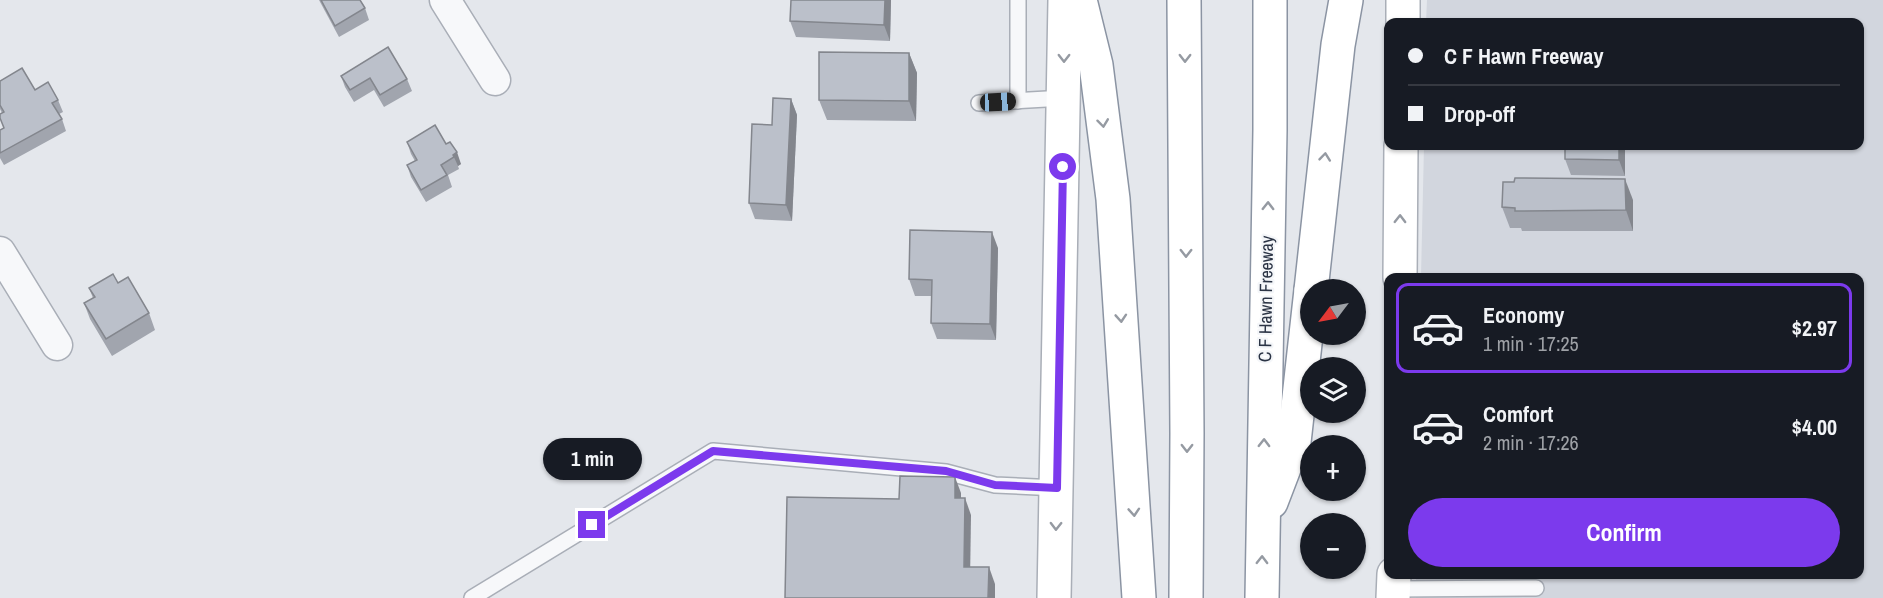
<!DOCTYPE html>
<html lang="en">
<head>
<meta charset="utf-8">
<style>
	body { margin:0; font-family:"Archivo Narrow",sans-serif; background:#20242c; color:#f1f3f6; height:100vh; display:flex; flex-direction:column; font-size:22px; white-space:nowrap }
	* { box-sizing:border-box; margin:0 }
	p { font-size:20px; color:#9ea1a6 }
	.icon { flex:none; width:33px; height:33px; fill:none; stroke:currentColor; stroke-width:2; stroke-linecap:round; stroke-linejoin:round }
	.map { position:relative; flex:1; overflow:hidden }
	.details { position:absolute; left:1384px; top:273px; width:480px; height:306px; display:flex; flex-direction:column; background:#171b24; border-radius:12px; box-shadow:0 2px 4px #0004 }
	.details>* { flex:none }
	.hud { position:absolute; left:1384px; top:18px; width:480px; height:132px; border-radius:12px; box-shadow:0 2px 4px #0004; display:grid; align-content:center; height:132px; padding:0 24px; background:#171b24 }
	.needle { width:39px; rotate:238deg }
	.buttons { position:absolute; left:1300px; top:279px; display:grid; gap:12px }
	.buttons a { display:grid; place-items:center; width:66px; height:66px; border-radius:50%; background:#171b24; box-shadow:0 2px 4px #0004; font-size:30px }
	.end { position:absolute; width:27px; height:27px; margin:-14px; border:8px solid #7c3aed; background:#fff; box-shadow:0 0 0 3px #fff }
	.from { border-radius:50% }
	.bubble { position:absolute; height:42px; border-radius:21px; background:#171b24; box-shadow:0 2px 4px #0004; font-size:20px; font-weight:800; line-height:42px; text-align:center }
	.car { position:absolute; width:18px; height:36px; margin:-18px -9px; border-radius:8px; box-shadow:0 0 4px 2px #0007; background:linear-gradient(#222 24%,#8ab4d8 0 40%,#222 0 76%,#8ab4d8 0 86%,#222 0) }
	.hud b { display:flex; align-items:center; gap:21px; height:57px; font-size:22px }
	.hud b+b { border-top:2px solid #363941 }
	.hud i { width:15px; height:15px; background:#f1f3f6 }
	ul { padding:10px 0 0; list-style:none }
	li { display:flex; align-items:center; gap:18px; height:90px; margin:0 12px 9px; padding:0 12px; border:3px solid transparent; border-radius:12px }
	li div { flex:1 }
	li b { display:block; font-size:22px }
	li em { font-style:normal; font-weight:800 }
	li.current { border-color:#7c3aed }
	li>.icon { width:54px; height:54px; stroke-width:1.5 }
	.button { display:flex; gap:12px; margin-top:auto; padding:12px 24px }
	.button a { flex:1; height:69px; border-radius:36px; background:#7c3aed; color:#fff; font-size:24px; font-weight:800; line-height:69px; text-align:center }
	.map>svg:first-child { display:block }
</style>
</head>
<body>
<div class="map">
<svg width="1883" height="598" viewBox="0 0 1883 598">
	<rect width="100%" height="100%" fill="#e4e7ec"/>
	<polygon fill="#d2d6de" points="1427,0 1883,0 1883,598 1416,598 1416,575 1860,574 1860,278 1421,277 1424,146 1860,146 1860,22 1426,22"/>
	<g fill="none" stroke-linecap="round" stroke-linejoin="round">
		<defs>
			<g id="lane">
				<polyline points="1018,101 1018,0"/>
				<polyline points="979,103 1064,98"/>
				<polyline points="1393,589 1536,588"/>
				<polyline points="472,598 713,451 946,472 995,485 1057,488"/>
			</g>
			<g id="street">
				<polyline points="445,0 495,80"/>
				<polyline points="0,252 57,345"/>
			</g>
			<g id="secondary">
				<polyline points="1403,22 1403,0"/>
				<polyline points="1400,278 1401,146"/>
				<polyline points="1054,598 1065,0"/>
				<polyline points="1393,598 1394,574"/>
			</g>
			<g id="highway">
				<polyline points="1080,0 1096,65 1113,199 1139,598"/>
				<polyline points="1184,0 1187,433 1186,598"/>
				<polyline points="1311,290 1338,45 1346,0"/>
				<polyline points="1271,502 1294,442 1311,290"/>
				<polyline points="1262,598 1270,130 1270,0"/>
			</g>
		</defs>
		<use href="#lane" stroke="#a9aeb7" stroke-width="18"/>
		<use href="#street" stroke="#a9aeb7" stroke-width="33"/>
		<use href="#secondary" stroke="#a9aeb7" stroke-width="36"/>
		<use href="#highway" stroke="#8b94a3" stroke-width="36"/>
		<use href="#lane" stroke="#f7f8fa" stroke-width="15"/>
		<use href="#street" stroke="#f7f8fa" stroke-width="30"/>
		<use href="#secondary" stroke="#fff" stroke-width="33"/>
		<use href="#highway" stroke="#fff" stroke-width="33"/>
	</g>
	<g fill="#a1a5ae">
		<polygon points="319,0 360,0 365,8 369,20 339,37"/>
		<polygon points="891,0 890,41 796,37 790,21"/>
		<polygon points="909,53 917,73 916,121 827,120 819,100"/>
		<polygon points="341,76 407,79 412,91 384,107 374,90 354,102 345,87"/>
		<polygon points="0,81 35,90 58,100 63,112 59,114 62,119 66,131 4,165 0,158 0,130 4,128 2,113 0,109"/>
		<polygon points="791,99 797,115 792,221 755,219 749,203"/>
		<polygon points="407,142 446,144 461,164 458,166 459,169 448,175 452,187 426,202 411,177 407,165 415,161 411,154"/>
		<polygon points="1625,147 1625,176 1571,175 1565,159"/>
		<polygon points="1633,200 1633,231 1522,231 1521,228 1510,228 1502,207"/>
		<polygon points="998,248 996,340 937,339 931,323 932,296 915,296 909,279"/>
		<polygon points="118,283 149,313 155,330 112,356 90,319 84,303 93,298 89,288"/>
	</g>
	<g fill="#83868d">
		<polygon points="885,0 891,0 890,41 884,25"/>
		<polygon points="909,53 917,73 916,121 909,101"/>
		<polygon points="791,99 797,115 792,221 786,205"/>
		<polygon points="1619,146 1625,146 1625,176 1619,160"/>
		<polygon points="457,152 461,164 458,166 453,155"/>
		<polygon points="1625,179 1633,200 1633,231 1626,210"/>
		<polygon points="992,232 998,248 996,340 990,324"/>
		<polygon points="955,477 961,493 961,514 955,498"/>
		<polygon points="965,498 971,515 970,583 964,567"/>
		<polygon points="989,567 995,584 995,598 988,598"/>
	</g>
	<g fill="#bbc0ca" stroke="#83868d" stroke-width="1.5">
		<polygon points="321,0 360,0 365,8 335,26"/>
		<polygon points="791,0 885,0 884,25 790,21"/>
		<polygon points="388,47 407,79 380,95 370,78 350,90 341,76"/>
		<polygon points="819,52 909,53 909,101 819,100"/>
		<polygon points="22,68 35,90 48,82 58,100 52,103 62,119 0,153 0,130 4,128 0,118 0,114 4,112 0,105 0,81"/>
		<polygon points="773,98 791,99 786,205 749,203 752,124 772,125"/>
		<polygon points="435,125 446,144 450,142 457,152 453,155 454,157 441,165 447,175 421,190 407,165 417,160 407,142"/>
		<polygon points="1565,146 1619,146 1619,160 1565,159"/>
		<polygon points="1515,178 1625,179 1626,210 1515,211 1515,208 1502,207 1503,182 1514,182"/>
		<polygon points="910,230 992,232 990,324 931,323 932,280 909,279"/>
		<polygon points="113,274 118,283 128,277 149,313 106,339 84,303 95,297 89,288"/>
		<polygon points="900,476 955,477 955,498 965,498 964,567 989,567 988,598 785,598 787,497 899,499"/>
	</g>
	<defs><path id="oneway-chevron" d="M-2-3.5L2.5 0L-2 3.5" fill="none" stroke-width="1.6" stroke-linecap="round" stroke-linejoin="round" transform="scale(1.5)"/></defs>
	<g stroke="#959aa2">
		<use href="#oneway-chevron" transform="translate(1064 58) rotate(90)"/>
		<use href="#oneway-chevron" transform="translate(1185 58) rotate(90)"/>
		<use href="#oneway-chevron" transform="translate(1103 123) rotate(83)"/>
		<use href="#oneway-chevron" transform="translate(1325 157) rotate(-84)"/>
		<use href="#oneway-chevron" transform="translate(1268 206) rotate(-89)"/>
		<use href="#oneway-chevron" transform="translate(1400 219) rotate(-89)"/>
		<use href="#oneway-chevron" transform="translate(1186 253) rotate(90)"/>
		<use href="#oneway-chevron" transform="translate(1121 318) rotate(86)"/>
		<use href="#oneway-chevron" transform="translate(1264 443) rotate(-89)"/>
		<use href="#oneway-chevron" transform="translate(1187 448) rotate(90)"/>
		<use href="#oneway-chevron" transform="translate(1134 512) rotate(86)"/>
		<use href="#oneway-chevron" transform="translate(1056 526) rotate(91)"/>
		<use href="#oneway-chevron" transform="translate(1262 560) rotate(-89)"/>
	</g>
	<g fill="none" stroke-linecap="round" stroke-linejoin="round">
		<polyline stroke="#7c3aed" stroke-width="8" points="592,525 713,451 946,471 995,485 1057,488 1063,167"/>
	</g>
	<g text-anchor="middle" stroke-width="4.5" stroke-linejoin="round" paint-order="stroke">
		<g font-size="18" fill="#2b3445" stroke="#f4f6f9">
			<text transform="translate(1266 299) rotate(-89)" y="6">C F Hawn Freeway</text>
		</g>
	</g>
</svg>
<div class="buttons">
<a><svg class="needle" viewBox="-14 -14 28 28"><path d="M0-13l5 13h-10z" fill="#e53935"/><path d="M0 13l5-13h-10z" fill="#9ea1a6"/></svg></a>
<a><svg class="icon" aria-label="layers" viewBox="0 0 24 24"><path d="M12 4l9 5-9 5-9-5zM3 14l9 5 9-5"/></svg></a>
<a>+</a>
<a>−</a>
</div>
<i class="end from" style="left:1063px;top:167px"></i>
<i class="end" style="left:592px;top:525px"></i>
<div class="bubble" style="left:543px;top:438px;width:99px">1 min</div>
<i class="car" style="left:998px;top:102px;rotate:87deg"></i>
<div class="hud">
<b><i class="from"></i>C F Hawn Freeway</b>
<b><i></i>Drop-off</b>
</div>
<section class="details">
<ul>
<li class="current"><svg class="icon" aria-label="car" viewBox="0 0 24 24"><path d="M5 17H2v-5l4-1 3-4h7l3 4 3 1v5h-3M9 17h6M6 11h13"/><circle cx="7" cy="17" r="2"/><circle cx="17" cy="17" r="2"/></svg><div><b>Economy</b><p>1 min · 17:25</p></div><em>$2.97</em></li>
<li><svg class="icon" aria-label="car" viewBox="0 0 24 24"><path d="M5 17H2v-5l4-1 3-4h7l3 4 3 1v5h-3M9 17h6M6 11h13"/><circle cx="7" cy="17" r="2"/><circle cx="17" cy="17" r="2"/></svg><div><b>Comfort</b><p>2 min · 17:26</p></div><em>$4.00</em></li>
</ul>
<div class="button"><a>Confirm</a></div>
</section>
</div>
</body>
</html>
